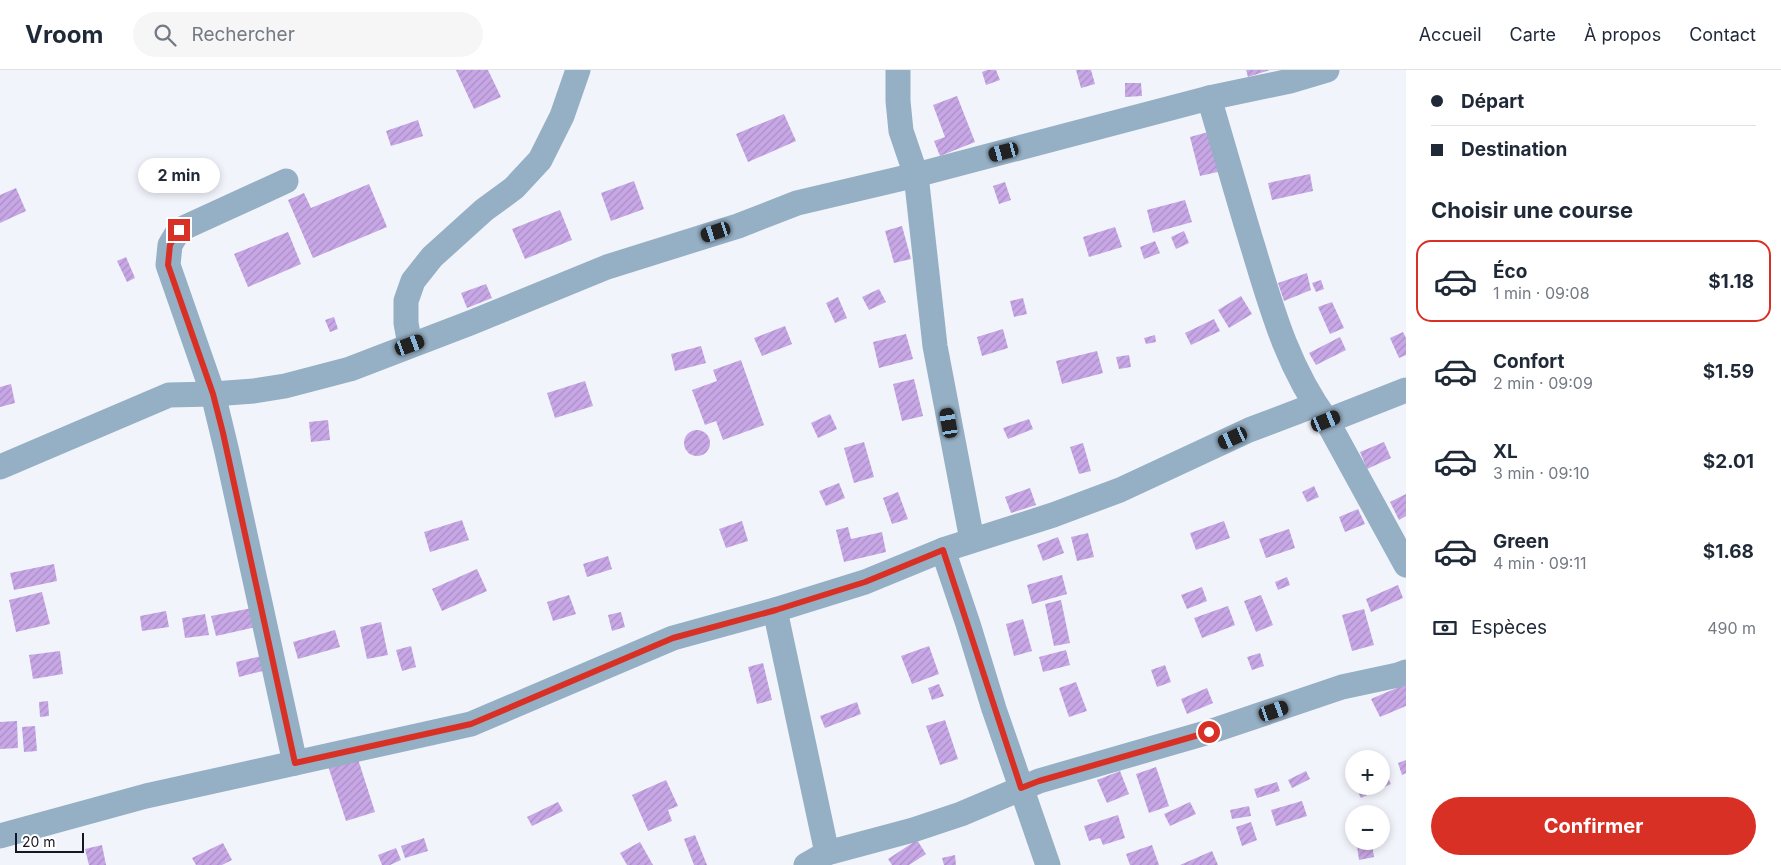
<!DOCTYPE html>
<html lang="fr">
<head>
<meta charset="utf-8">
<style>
	body { margin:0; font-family:Inter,sans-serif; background:#f6f6f7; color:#1f2937; height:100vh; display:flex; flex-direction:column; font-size:19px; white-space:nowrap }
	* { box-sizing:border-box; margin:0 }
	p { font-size:16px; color:#747a83 }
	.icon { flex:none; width:28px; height:28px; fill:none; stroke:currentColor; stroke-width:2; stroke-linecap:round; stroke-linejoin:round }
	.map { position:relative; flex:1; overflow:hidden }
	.drawer { display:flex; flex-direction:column; background:#fff; width:375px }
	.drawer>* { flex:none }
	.guide { display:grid; align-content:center; height:110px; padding:0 25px; background:#fff }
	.tools { position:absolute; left:1345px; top:680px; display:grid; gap:10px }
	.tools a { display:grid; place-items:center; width:45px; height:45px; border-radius:50%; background:#fff; box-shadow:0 2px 8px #0003; font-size:25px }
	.scale { position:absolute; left:15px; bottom:12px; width:69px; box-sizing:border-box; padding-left:5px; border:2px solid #151723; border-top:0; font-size:14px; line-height:18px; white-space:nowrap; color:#151723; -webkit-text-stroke:4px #fff; paint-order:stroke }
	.end { position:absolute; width:22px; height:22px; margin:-11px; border:6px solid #d93025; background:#fff; box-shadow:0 0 0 2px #fff }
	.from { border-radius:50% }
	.bubble { position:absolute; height:35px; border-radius:18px; background:#fff; box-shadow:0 2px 8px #0003; font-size:16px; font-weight:700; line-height:35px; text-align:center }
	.car { position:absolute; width:15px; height:30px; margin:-15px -8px; border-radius:6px; box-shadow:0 0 4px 1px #0007; background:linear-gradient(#222 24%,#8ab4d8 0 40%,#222 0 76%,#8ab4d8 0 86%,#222 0) }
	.guide b { display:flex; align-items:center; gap:18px; height:48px; font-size:19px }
	.guide b+b { border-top:1px solid #e0e1e3 }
	.guide i { width:12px; height:12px; background:#1f2937 }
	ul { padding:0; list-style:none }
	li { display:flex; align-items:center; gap:15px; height:82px; margin:0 10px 8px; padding:0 15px; border:2px solid transparent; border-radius:15px }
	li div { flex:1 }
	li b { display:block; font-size:19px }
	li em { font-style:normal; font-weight:700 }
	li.active { border-color:#d93025 }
	li>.icon { width:45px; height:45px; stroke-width:1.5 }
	h2 { padding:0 25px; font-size:22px; line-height:60px }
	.pay { display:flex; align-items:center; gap:12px; height:55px; padding:0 25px; font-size:19px }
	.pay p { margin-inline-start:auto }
	.button { display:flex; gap:10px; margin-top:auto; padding:10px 25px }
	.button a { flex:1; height:58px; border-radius:30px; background:#d93025; color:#fff; font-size:20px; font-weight:700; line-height:58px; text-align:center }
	header { display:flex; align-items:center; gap:30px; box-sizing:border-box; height:70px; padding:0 25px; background:#fff; border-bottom:1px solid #e0e1e3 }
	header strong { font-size:24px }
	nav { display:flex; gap:28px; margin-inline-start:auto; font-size:18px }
	.search { width:350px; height:45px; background:#f6f6f7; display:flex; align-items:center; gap:12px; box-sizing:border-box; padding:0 18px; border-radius:28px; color:#747a83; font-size:19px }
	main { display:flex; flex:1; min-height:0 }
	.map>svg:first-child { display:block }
</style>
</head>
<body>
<header>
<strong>Vroom</strong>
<div class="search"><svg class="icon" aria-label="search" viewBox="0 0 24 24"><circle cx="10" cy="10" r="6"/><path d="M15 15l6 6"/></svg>Rechercher</div>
<nav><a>Accueil</a><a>Carte</a><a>À propos</a><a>Contact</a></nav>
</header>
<main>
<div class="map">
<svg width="1406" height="795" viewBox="0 0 1406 795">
	<defs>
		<pattern id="building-hatch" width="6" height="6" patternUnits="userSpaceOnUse" patternTransform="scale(1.25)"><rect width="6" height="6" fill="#c7a7e5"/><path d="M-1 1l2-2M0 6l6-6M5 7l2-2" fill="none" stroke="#aa8fc4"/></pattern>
	</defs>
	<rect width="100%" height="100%" fill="#f2f4fb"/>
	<g fill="url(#building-hatch)">
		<polygon points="456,0 488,0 501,27 474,39"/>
		<polygon points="987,0 996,0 1000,10 986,15 982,2"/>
		<polygon points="1076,0 1091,0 1095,14 1081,18"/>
		<polygon points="1246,0 1270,0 1248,7"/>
		<polygon points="1125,13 1141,13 1142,26 1125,27"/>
		<polygon points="957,26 975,72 940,86 934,71 945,67 933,35"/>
		<polygon points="784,44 796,71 748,92 736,64"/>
		<polygon points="418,50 423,66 391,76 386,61"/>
		<polygon points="1212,61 1222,101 1200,106 1190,67"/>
		<polygon points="1310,104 1313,121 1272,130 1268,113"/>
		<polygon points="634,111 644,139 611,151 601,123"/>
		<polygon points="1005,112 1011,130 999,134 993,116"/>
		<polygon points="369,114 387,157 313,188 288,130 304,123 311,138"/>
		<polygon points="16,118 26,141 0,153 0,125"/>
		<polygon points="1185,130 1192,152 1153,163 1147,140"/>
		<polygon points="560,140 572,170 525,189 512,159"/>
		<polygon points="902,156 911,189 894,193 885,161"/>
		<polygon points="1115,157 1122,177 1089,187 1083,167"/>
		<polygon points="1184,161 1189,173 1176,179 1171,167"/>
		<polygon points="288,162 301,194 248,217 234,184"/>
		<polygon points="1155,171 1160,183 1144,189 1140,177"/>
		<polygon points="126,187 135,208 127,212 117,191"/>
		<polygon points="1307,203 1311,220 1284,231 1278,213"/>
		<polygon points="1321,210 1324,219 1316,222 1312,213"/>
		<polygon points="486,214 492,228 467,238 461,223"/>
		<polygon points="879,219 886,232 869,240 862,227"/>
		<polygon points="1241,226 1252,244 1229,258 1218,240"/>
		<polygon points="838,227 847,248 835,253 826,233"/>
		<polygon points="1023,228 1027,244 1014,247 1010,231"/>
		<polygon points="1332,232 1344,258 1330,264 1318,237"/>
		<polygon points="334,247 338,259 330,262 325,250"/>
		<polygon points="1214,249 1220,261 1191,275 1185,263"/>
		<polygon points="785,256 792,274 762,286 754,268"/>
		<polygon points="1003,259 1008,278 982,286 977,267"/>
		<polygon points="1403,262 1406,268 1406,285 1399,288 1390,268"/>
		<polygon points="906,264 913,289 879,298 873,272"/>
		<polygon points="1155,265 1156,272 1146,274 1144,268"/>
		<polygon points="1340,267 1346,280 1316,295 1309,283"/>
		<polygon points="701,276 706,293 675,301 671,284"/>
		<polygon points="1097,281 1103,303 1062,314 1056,291"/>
		<polygon points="1129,285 1131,297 1119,299 1116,287"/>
		<polygon points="741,290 764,355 723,370 716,351 705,355 692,320 717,311 713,300"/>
		<polygon points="914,309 923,346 902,351 893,314"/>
		<polygon points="585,311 593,336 555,348 547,323"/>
		<polygon points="11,314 15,333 0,337 0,317"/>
		<polygon points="830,344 837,359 818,368 811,353"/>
		<polygon points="1029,349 1033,359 1008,369 1003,358"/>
		<polygon points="328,350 330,370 311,372 309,352"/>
		<circle cx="697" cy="373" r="13"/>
		<polygon points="864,372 874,407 854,413 844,378"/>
		<polygon points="1384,372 1391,388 1367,399 1360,382"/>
		<polygon points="1083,373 1091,401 1079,404 1070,377"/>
		<polygon points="839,413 845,428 826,436 819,421"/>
		<polygon points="1314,416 1319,427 1307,432 1302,422"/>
		<polygon points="1030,418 1036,435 1011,443 1005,427"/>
		<polygon points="898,422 908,449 892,454 883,428"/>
		<polygon points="1406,424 1406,446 1399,450 1390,432"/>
		<polygon points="1358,439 1365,454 1345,462 1339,447"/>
		<polygon points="462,450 469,470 430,482 424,462"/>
		<polygon points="742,451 748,471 726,478 719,459"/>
		<polygon points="1224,451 1230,468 1196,480 1190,463"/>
		<polygon points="848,457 851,469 882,462 886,482 844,492 836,460"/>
		<polygon points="1289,459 1295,478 1266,488 1259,469"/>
		<polygon points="1088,463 1094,487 1077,491 1071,467"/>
		<polygon points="1058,467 1064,483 1043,491 1037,475"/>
		<polygon points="608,486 612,499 587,507 583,494"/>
		<polygon points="54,494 57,511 14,520 10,503"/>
		<polygon points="477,499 487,521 442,541 432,519"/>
		<polygon points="1062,505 1067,524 1032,534 1027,515"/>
		<polygon points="1287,507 1290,515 1278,520 1275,512"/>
		<polygon points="1398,515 1403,528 1371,542 1366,529"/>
		<polygon points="1202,517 1207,531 1187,539 1181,525"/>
		<polygon points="42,522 50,554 16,562 9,530"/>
		<polygon points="569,525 576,544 553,551 547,532"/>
		<polygon points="1261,525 1273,555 1256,562 1244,531"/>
		<polygon points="1061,530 1070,573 1054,576 1045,534"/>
		<polygon points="1228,536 1235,555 1202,568 1194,548"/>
		<polygon points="252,538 256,557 216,566 211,546"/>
		<polygon points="1364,539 1374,575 1352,581 1342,545"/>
		<polygon points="166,541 169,557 142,561 140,546"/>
		<polygon points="621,542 625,557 612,561 608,545"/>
		<polygon points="205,544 209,565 185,568 182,548"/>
		<polygon points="1023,549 1032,581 1014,586 1006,554"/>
		<polygon points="381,552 388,585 367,589 360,557"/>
		<polygon points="335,560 340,577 298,589 293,572"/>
		<polygon points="411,576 416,597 402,601 396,580"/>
		<polygon points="929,576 939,604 912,614 901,586"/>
		<polygon points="1066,580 1070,595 1043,602 1039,587"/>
		<polygon points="60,581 63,604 33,609 29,585"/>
		<polygon points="1260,583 1264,596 1252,600 1247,587"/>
		<polygon points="266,585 270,599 239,607 236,592"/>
		<polygon points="763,593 772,630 757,634 748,597"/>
		<polygon points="1165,595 1171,612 1157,617 1151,600"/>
		<polygon points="1076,612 1087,641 1069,647 1059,618"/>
		<polygon points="939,614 944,626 932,630 928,618"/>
		<polygon points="1406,614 1406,636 1380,647 1371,629"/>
		<polygon points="1207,618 1213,633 1187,644 1181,629"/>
		<polygon points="48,631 49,646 40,647 39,632"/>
		<polygon points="857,632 861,644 825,658 820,646"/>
		<polygon points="945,650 958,689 940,695 926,656"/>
		<polygon points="17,651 18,678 0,679 0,652"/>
		<polygon points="35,656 37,681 24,682 22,657"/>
		<polygon points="357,686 375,742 346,751 328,696"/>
		<polygon points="1406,690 1406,703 1402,705 1398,693"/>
		<polygon points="1156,697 1169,736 1149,743 1136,704"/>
		<polygon points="1120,701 1129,724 1107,733 1097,710"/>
		<polygon points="1306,701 1310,709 1292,718 1288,710"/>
		<polygon points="1386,704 1391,714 1361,728 1356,718 1360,716 1381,716 1381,706"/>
		<polygon points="666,710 678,736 668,740 672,751 648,761 632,725"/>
		<polygon points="1277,712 1280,721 1257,728 1254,719"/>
		<polygon points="1302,731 1307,746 1276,756 1271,740"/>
		<polygon points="558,732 563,741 532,756 527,747"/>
		<polygon points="1190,732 1196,744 1170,756 1164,744"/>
		<polygon points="1249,736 1251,746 1232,749 1230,740"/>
		<polygon points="1118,745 1125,768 1103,775 1100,768 1089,771 1084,756"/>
		<polygon points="1251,752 1257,770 1242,776 1236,757"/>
		<polygon points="695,765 707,795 694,795 684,769"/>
		<polygon points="424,768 428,781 405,788 401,776"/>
		<polygon points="917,770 926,784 909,795 892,795 888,789"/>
		<polygon points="640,772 653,795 627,795 620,783"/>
		<polygon points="223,773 232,790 222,795 196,795 192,788"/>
		<polygon points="1372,774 1374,787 1359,790 1357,776"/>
		<polygon points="102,775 106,795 89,795 85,779"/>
		<polygon points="1152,775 1159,795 1130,795 1126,784"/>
		<polygon points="396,778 401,790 390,795 382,795 378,785"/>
		<polygon points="1212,781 1218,795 1180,795"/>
		<polygon points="955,785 956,795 944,795 942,788"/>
	</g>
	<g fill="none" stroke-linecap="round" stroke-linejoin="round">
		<g stroke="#95afc4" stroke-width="25">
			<polyline points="898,0 898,31 901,61 916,105 935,276 972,470"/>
			<path d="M 1209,28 C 1224,78 1238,128 1253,177 C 1272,240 1288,298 1327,351 L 1406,495"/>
			<polyline points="286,111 179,160 170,175 168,195 213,324 227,382 295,693"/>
			<polyline points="410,275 406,253 406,231 413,211 432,187 484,140 514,118 540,90 562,46 578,0"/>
			<polyline points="1327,351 1406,320"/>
			<polyline points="0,397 169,325 213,324 254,321 285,316 350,299 470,253 607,197 738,156 797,133 916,105 1209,28 1290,11 1327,0"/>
			<polyline points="943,480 968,554 994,639 1048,795"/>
			<polyline points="775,540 827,783"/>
			<polyline points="0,766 146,726 471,654 673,568 775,540 865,512 943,480 1053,445 1120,420 1249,360 1315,335"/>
			<polyline points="806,795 827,783 913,760 961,744 1039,711 1209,662 1342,617 1398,605 1406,602"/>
		</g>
	</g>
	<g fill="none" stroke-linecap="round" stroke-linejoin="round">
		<polyline stroke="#d93025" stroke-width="6" points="179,160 170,175 168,195 213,324 223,363 295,693 471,654 673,568 776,540 865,512 943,480 1021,718 1039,711 1209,662"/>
	</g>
</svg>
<div class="tools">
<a>+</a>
<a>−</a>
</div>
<div class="scale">20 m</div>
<i class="end from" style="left:1209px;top:662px"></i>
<i class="end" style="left:179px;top:160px"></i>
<div class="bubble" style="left:138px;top:88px;width:82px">2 min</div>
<i class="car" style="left:1004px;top:82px;rotate:255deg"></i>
<i class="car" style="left:716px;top:162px;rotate:252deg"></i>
<i class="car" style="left:410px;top:275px;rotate:70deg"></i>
<i class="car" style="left:1326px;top:351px;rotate:68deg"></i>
<i class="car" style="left:949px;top:353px;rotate:350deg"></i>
<i class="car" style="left:1233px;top:368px;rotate:245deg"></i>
<i class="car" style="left:1274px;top:641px;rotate:71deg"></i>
</div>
<section class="drawer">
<div class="guide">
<b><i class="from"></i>Départ</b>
<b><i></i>Destination</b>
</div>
<h2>Choisir une course</h2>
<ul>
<li class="active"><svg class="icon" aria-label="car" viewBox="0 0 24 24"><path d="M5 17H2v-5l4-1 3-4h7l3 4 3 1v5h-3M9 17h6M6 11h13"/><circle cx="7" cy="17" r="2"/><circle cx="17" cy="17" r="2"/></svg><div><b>Éco</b><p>1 min · 09:08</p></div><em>$1.18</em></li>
<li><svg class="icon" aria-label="car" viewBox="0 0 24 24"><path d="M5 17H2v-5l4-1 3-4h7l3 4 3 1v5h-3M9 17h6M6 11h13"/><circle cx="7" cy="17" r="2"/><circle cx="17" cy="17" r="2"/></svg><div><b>Confort</b><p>2 min · 09:09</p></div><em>$1.59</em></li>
<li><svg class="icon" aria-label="car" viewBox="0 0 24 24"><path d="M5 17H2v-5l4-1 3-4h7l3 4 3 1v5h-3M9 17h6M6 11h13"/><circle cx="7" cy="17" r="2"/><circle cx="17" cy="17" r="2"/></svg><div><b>XL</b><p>3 min · 09:10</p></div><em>$2.01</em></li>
<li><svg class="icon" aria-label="car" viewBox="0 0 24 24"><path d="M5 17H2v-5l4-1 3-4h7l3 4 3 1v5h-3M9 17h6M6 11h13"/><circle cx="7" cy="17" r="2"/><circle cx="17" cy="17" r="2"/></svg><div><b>Green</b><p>4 min · 09:11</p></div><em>$1.68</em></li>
</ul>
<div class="pay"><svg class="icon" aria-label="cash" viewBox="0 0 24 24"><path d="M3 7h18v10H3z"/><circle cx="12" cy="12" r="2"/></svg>Espèces<p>490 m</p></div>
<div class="button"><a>Confirmer</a></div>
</section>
</main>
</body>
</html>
